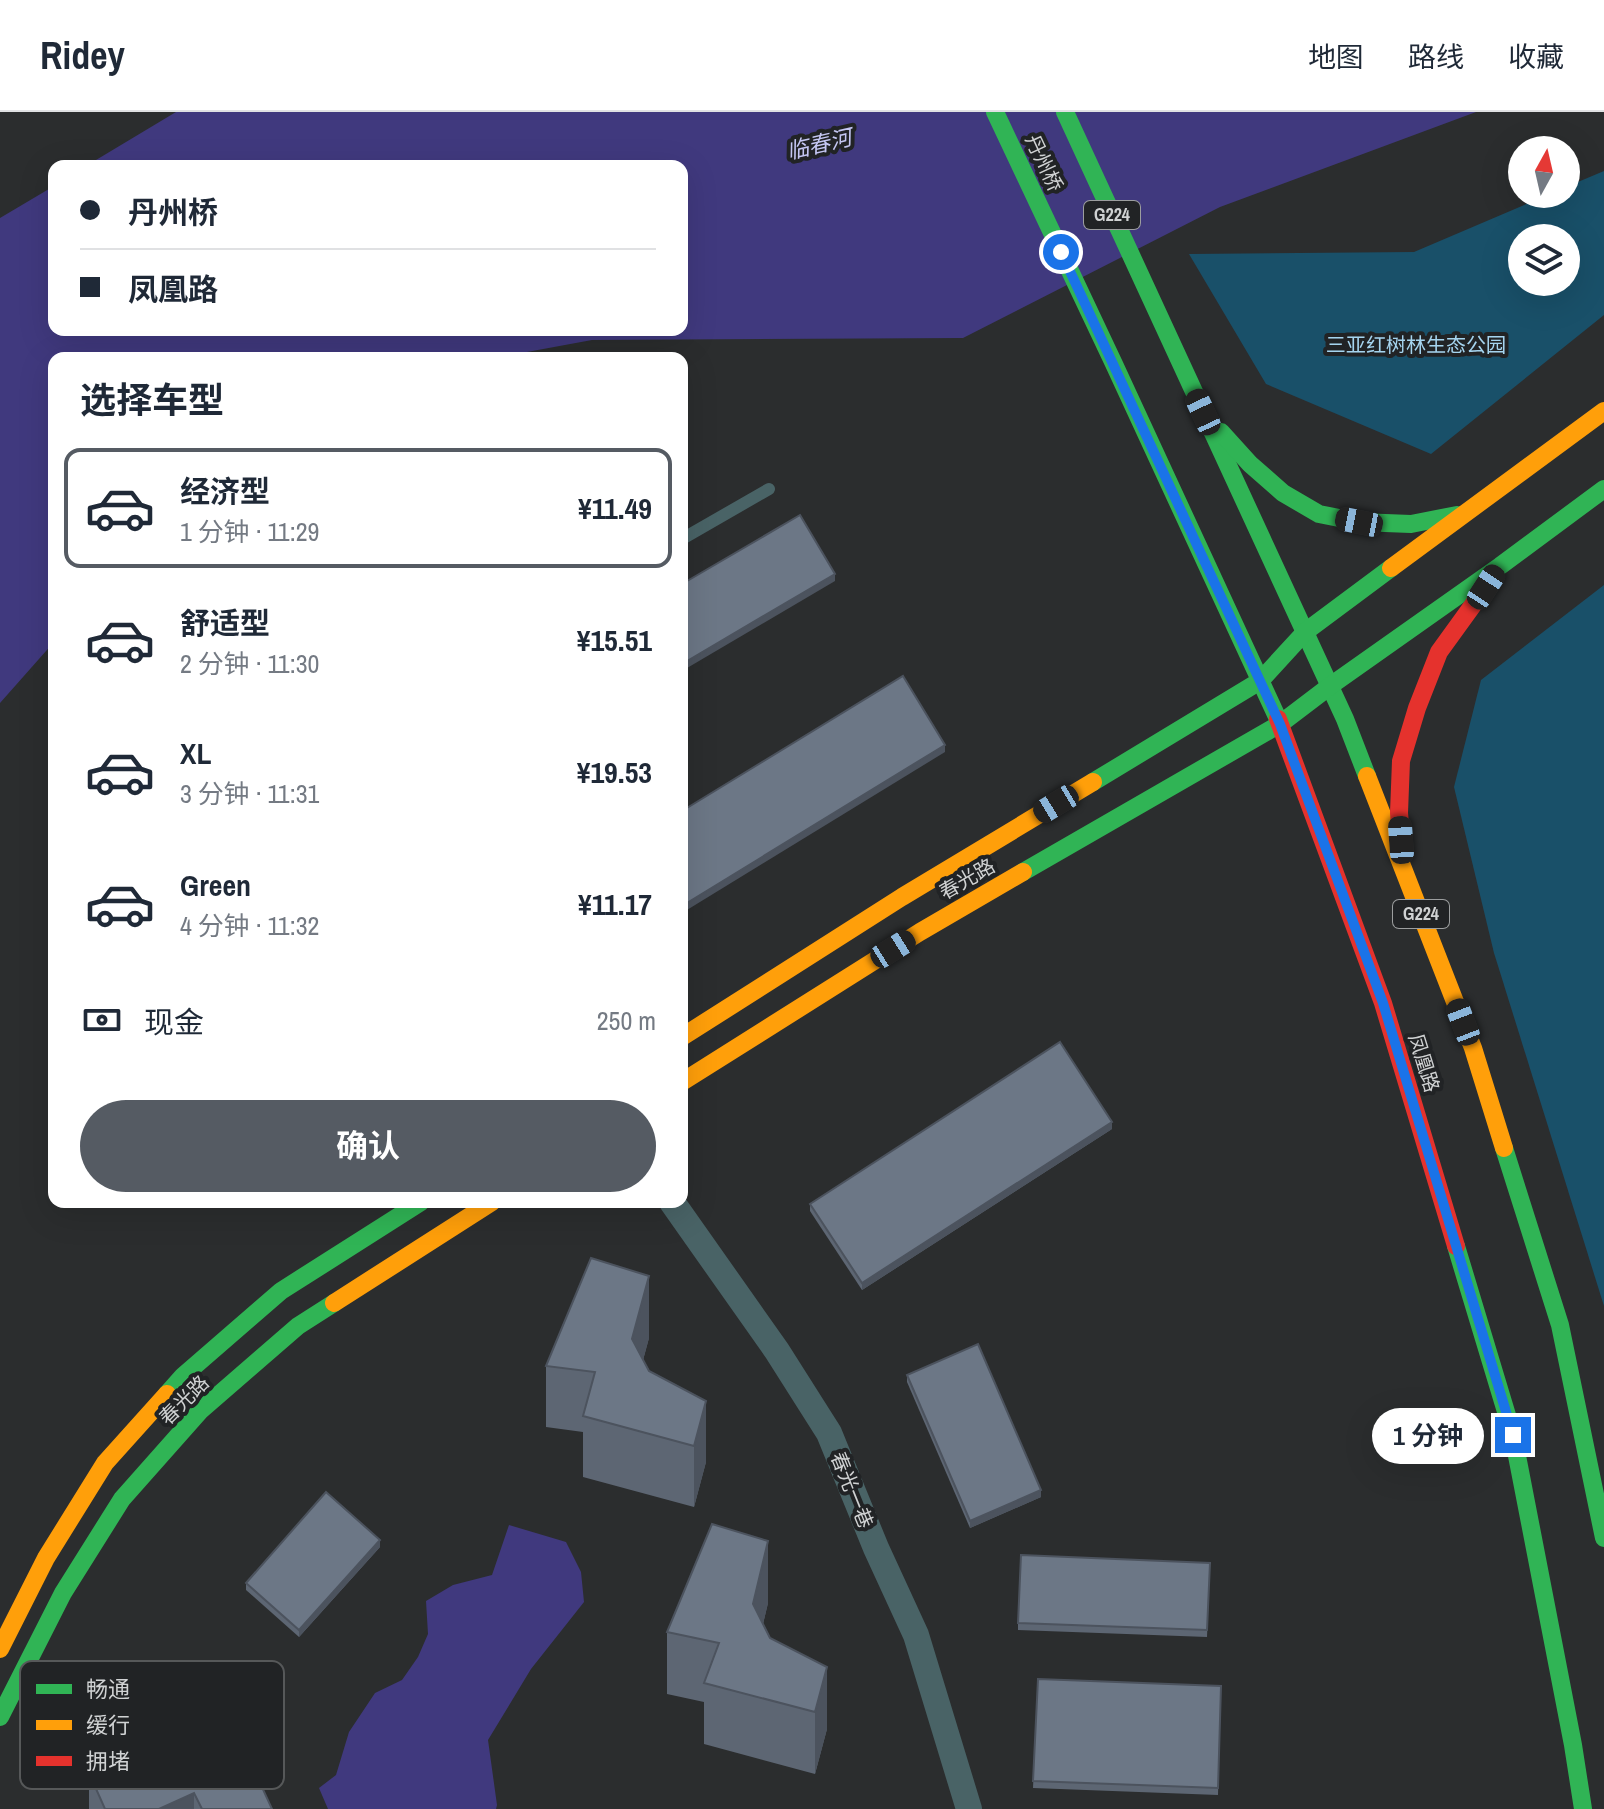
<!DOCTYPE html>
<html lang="zh">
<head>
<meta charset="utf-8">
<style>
	body { margin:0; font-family:"Archivo Narrow","Noto Sans SC",sans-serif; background:#f2f2f3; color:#1f2937; height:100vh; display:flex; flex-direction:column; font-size:30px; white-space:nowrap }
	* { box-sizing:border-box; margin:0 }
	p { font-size:26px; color:#747a83 }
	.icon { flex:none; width:44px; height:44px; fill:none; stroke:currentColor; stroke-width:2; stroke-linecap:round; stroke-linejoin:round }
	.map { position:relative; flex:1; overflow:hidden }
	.sheet { position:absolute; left:48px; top:240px; width:640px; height:856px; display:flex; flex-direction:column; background:#fff; border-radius:16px; box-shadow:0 8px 32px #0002 }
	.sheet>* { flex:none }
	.banner { position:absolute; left:48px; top:48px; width:640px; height:176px; border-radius:16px; box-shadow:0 8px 32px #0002; display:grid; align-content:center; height:176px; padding:0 32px; background:#fff }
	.needle { width:52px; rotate:8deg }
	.fabs { position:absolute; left:1508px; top:24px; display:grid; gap:16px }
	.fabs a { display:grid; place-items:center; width:72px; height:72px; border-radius:50%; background:#fff; box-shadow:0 8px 32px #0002; font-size:40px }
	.end { position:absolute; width:36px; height:36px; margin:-18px; border:10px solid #1a73e8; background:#fff; box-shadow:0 0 0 4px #fff }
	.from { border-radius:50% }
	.bubble { position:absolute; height:56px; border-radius:28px; background:#fff; box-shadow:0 8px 32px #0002; font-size:26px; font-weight:700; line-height:56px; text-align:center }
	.car { position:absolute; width:24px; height:48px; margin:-24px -12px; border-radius:10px; box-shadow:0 0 6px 2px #0007; background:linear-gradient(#222 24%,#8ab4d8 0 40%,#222 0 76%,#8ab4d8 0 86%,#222 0) }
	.banner b { display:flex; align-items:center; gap:28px; height:76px; font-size:30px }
	.banner b+b { border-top:2px solid #e0e1e3 }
	.banner i { width:20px; height:20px; background:#1f2937 }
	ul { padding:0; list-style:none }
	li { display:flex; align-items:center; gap:24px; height:120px; margin:0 16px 12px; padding:0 16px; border:4px solid transparent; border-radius:16px }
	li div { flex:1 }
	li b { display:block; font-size:30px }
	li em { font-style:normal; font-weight:700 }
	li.active { border-color:#555b63 }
	li>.icon { width:72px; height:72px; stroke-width:1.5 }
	h2 { padding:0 32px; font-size:36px; line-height:96px }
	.pay { display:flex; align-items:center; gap:20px; height:88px; padding:0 32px; font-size:30px }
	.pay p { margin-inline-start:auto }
	.action { display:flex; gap:16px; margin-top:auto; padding:16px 32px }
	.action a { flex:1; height:92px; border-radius:48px; background:#555b63; color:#fff; font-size:32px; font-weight:700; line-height:92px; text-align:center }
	header { display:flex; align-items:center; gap:48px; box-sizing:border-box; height:112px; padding:0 40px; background:#fff; border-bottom:2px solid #e0e1e3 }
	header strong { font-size:38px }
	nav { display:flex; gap:44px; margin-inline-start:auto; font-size:28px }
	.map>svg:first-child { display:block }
</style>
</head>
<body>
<header>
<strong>Ridey</strong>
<nav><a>地图</a><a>路线</a><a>收藏</a></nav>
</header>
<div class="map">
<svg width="1604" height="1697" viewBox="0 0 1604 1697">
	<rect width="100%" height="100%" fill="#2b2d2e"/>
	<g fill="#195069" fill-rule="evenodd">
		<path d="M 1604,59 L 1604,203 L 1431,342 L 1266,272 L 1189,142 L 1414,140 L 1550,82 L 1566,82 L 1566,75 ZM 1522,126 L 1566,126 L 1566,170 L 1522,170 Z"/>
		<polygon points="1604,473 1604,1194 1494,841 1454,675 1481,568"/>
	</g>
	<g fill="#40397e">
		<polygon points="176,0 1476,0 1220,95 963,226 592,228 494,246 54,246 54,530 0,591 0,106 54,74 54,218 682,218 682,54 86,54"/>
		<polygon points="509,1413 566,1430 581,1460 584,1490 531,1557 488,1628 497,1693 496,1697 328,1697 319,1676 336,1663 349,1620 375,1581 402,1568 418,1545 428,1522 426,1489 453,1473 492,1463"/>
	</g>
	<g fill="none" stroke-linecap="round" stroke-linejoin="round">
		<polyline stroke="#496366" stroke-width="12" points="682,427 769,377"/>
		<polyline stroke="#496366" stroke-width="26" points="672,1090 777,1239 829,1321 876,1436 916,1523 969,1697"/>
		<g stroke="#30b455" stroke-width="18">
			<polyline points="995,0 1114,252 1278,607"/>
			<polyline points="1065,0 1345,607 1367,664"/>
			<polyline points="1221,320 1250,352 1283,381 1319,402 1359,410 1411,412 1457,403"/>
			<polyline points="1093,670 1260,569 1305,520 1391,456"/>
			<polyline points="1023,760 1280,612 1330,574 1500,454 1604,377"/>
			<polyline points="1504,1036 1560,1213 1604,1426"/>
			<polyline points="1456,1134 1513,1323 1573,1633 1583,1697"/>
			<polyline points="167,1282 183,1264 281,1179 421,1090"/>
			<polyline points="0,1605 63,1481 122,1387 200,1299 298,1214 334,1191"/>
		</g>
		<g stroke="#ff9f0a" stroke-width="18">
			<polyline points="1391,456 1604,299"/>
			<polyline points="1367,664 1473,936 1504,1036"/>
			<polyline points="682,925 902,785 1093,670"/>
			<polyline points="682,970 920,820 1023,760"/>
			<polyline points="334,1191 492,1090"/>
			<polyline points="0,1537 46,1446 105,1351 167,1282"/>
		</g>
		<g stroke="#e5322d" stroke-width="18">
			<polyline points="1278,607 1383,891 1456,1134"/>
			<polyline points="1402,734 1399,701 1401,649 1417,596 1439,540 1486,475"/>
		</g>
	</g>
	<g fill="#5d6673">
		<polygon points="1112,1017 862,1178 810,1099 810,1092"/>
		<polygon points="649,1226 643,1248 706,1350 694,1395 583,1365 583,1320 546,1315 546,1254"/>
		<polygon points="907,1263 1041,1385 970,1416 907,1270"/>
		<polygon points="380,1435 299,1525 246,1478 246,1471"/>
		<polygon points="1210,1451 1207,1525 1018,1518 1018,1511"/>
		<polygon points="768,1491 763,1512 770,1526 827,1617 815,1662 704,1632 704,1590 667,1582 667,1520"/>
		<polygon points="1038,1567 1221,1574 1218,1683 1033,1676"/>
		<polygon points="89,1661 272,1697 89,1697"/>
	</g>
	<g fill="#4c535e">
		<polygon points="835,462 835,469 682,559 682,552"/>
		<polygon points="945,633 945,640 682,801 682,794"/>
		<polygon points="1112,1010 1112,1017 862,1178 862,1171"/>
		<polygon points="649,1164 649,1226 632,1289 632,1227"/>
		<polygon points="706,1289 706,1350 694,1395 694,1334"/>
		<polygon points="1041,1378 1041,1385 970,1416 970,1409"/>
		<polygon points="380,1428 380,1435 299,1525 299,1518"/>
		<polygon points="768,1429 768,1491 753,1554 753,1492"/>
		<polygon points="827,1555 827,1617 815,1662 815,1600"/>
		<polygon points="194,1681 194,1697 159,1697"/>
	</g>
	<g fill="#6c7786" stroke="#4c535e" stroke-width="2">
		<polygon points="800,403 835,462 682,552 682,472"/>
		<polygon points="903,564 945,633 682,794 682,699"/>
		<polygon points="1060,930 1112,1010 862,1171 810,1092"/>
		<polygon points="591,1146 649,1164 632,1227 649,1259 706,1289 694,1334 583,1304 595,1260 546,1254"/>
		<polygon points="978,1232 1041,1378 970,1409 907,1263"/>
		<polygon points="326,1380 380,1428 299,1518 246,1471"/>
		<polygon points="712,1412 768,1429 753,1492 770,1526 827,1555 815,1600 704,1571 719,1531 667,1520"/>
		<polygon points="1021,1443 1210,1451 1207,1518 1018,1511"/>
		<polygon points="1038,1567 1221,1574 1218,1676 1033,1669"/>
		<polygon points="227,1599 272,1697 202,1697 194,1681 159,1697 105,1697 89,1661"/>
	</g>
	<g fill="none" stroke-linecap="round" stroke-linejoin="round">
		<polyline stroke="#1a73e8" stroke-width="10" points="1061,140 1280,612 1383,891 1513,1323"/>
	</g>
	<g text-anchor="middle" stroke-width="8" stroke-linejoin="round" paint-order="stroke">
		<g fill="#212325" stroke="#9c9e9f" stroke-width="2">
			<rect x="1084" y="89" width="56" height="28" rx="6"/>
			<rect x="1393" y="788" width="56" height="28" rx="6"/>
		</g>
		<g font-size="18" font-weight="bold" fill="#d0d2d3">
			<text x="1112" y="109">G224</text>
			<text x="1421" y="808">G224</text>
		</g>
		<g font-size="20" fill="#d0d2d3" stroke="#212325">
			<text transform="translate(1044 51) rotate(65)" y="7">丹州桥</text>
			<text transform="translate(967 767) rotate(-30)" y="7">春光路</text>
			<text transform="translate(1424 951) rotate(73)" y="7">凤凰路</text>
			<text transform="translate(184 1288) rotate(-45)" y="7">春光路</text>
			<text transform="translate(852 1378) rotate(68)" y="7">春光一巷</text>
		</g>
		<g font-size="20" fill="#a5d4ef" stroke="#212325">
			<text x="1416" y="240">三亚红树林生态公园</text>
		</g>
		<g font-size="22" font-style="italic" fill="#c5c7f3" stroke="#212325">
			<text transform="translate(819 32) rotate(-13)" y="8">临春河</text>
		</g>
	</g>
	<rect x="20" y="1549" width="264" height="128" rx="12" fill="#212325" stroke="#565859" stroke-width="2"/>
	<rect x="36" y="1572" width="36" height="10" fill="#30b455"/>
	<rect x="36" y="1608" width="36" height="10" fill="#ff9f0a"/>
	<rect x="36" y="1644" width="36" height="10" fill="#e5322d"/>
	<g font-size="22" fill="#d0d2d3">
		<text x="86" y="1585">畅通</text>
		<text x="86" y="1621">缓行</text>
		<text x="86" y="1657">拥堵</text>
	</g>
</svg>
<div class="fabs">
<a><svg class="needle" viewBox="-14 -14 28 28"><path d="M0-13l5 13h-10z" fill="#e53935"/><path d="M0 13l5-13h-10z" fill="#747a83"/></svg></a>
<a><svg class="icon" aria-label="layers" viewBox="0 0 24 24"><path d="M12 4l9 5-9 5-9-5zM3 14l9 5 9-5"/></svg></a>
</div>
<i class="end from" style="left:1061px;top:140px"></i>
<i class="end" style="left:1513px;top:1323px"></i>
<div class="bubble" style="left:1372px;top:1296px;width:112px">1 分钟</div>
<i class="car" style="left:1203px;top:300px;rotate:335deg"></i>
<i class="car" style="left:1359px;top:410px;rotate:281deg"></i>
<i class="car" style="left:1486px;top:475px;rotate:33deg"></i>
<i class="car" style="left:1056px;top:692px;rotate:239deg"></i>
<i class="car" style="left:1401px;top:728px;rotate:356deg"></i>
<i class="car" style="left:893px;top:837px;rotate:58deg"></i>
<i class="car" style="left:1463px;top:910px;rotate:339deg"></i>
<div class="banner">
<b><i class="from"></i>丹州桥</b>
<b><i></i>凤凰路</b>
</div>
<section class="sheet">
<h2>选择车型</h2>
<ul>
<li class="active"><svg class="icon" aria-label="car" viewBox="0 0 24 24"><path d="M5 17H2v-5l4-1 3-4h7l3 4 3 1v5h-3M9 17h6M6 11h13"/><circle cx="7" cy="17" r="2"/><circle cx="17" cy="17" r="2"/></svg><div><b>经济型</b><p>1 分钟 · 11:29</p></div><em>¥11.49</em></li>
<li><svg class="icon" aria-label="car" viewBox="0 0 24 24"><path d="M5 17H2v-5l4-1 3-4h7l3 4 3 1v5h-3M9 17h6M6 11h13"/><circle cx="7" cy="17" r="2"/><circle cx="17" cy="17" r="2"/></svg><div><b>舒适型</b><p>2 分钟 · 11:30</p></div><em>¥15.51</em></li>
<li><svg class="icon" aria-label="car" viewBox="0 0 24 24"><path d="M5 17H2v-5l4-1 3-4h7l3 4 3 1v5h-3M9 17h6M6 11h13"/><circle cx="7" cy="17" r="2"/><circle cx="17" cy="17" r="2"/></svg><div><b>XL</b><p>3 分钟 · 11:31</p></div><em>¥19.53</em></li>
<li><svg class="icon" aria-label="car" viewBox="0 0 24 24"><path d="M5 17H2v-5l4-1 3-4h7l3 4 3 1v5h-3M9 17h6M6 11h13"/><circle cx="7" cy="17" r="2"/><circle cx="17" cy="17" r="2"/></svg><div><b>Green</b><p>4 分钟 · 11:32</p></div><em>¥11.17</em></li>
</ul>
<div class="pay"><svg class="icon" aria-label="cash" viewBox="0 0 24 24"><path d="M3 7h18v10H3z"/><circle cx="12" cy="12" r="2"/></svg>现金<p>250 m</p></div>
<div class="action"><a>确认</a></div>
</section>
</div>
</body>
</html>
